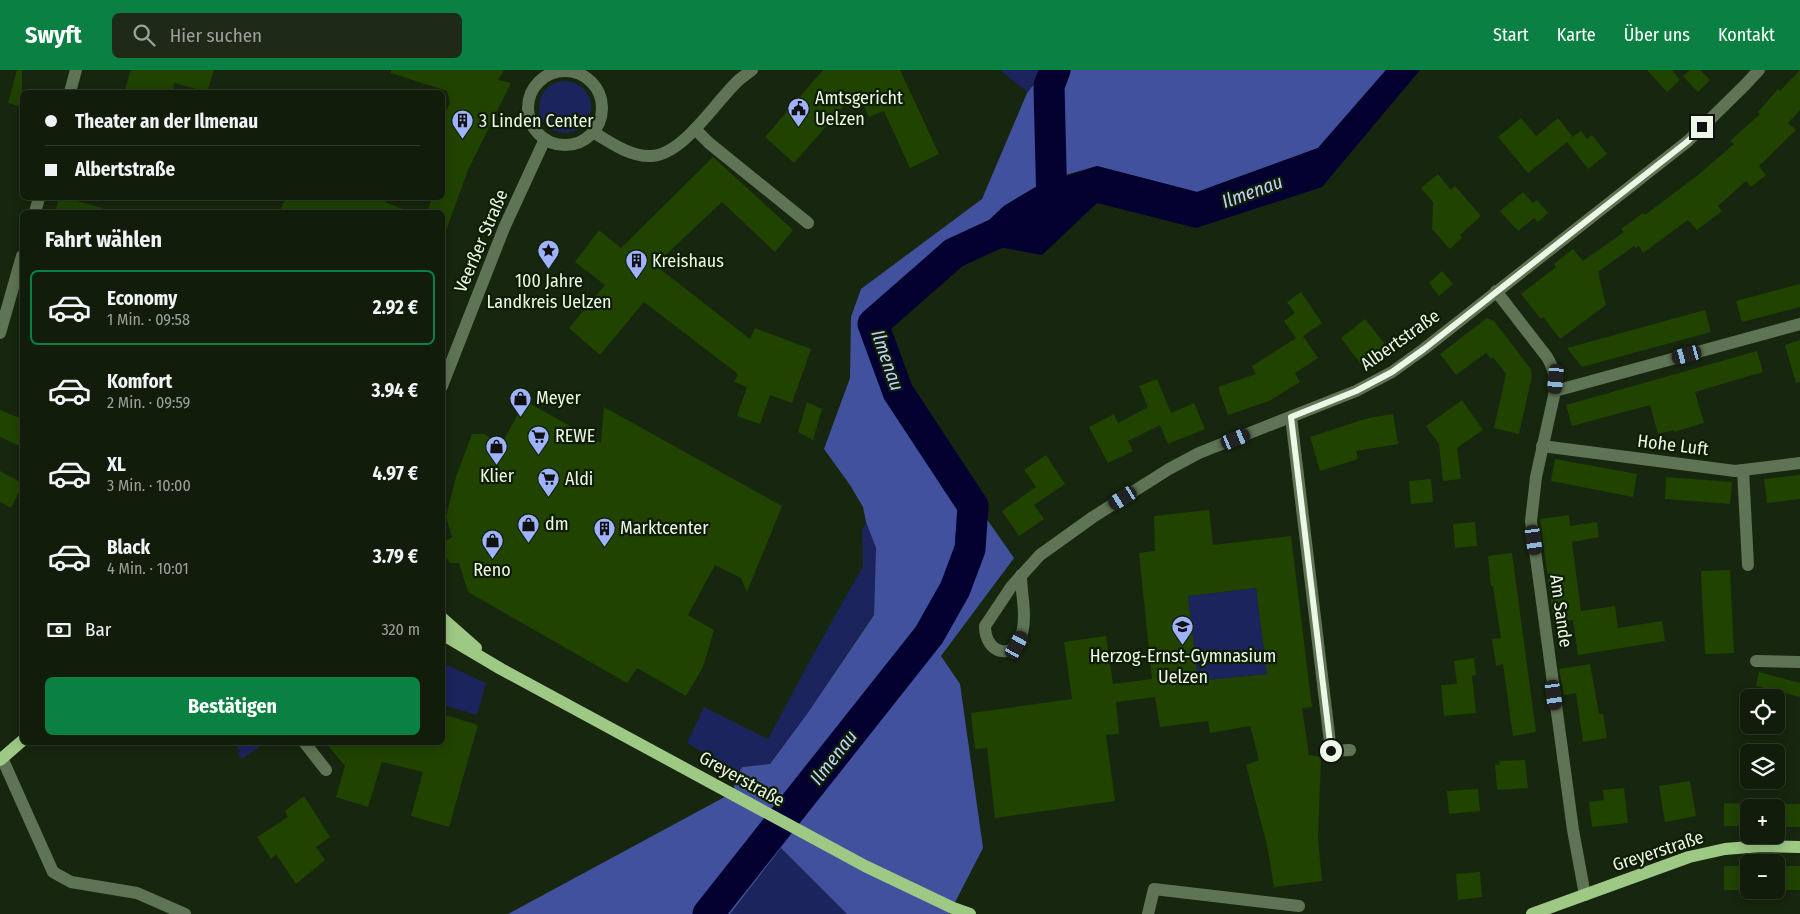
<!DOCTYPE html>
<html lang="de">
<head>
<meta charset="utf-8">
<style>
	body { margin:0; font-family:"Fira Sans Condensed",sans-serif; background:#1e2918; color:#f1f3f6; height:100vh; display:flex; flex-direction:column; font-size:19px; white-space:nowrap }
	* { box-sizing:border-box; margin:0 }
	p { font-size:16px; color:#9ca19c }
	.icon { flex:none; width:28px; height:28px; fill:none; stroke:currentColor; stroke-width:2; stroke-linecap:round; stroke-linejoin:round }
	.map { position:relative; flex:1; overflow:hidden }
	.side { position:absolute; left:20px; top:140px; width:425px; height:535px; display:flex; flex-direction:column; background:#111c0a; border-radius:8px; box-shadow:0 2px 12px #0003,0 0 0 1px #303a2b }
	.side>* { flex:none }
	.top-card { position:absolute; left:20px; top:20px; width:425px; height:110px; border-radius:8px; box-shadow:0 2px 12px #0003,0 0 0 1px #303a2b; display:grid; align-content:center; height:110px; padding:0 25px; background:#111c0a }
	.controls { position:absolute; left:1740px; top:619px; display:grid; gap:10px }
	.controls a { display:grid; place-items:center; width:45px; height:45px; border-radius:8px; background:#111c0a; box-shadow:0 2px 12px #0003,0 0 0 1px #303a2b; font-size:25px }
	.end { position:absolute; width:22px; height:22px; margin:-11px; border:6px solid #edf7e7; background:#111; box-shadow:0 0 0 2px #111 }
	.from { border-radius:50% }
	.car { position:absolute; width:15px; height:30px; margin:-15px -8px; border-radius:6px; box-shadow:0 0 4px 1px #0007; background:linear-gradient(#222 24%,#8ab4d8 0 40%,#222 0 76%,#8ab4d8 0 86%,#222 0) }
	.top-card b { display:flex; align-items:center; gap:18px; height:48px; font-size:19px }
	.top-card b+b { border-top:1px solid #303a2b }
	.top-card i { width:12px; height:12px; background:#f1f3f6 }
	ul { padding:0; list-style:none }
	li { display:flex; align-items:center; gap:15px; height:75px; margin:0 10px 8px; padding:0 15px; border:2px solid transparent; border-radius:8px }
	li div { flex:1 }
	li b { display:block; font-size:19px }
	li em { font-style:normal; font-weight:700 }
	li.selected { border-color:#0b8043 }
	li>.icon { width:45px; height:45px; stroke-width:1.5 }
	h2 { padding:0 25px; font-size:22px; line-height:60px }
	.pay { display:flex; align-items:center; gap:12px; height:55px; padding:0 25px; font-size:19px }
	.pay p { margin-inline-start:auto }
	.button { display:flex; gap:10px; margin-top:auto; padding:10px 25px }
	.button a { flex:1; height:58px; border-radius:8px; background:#0b8043; color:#fff; font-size:20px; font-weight:700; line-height:58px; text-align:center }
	header { display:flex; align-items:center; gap:30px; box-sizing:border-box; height:70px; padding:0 25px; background:#0b8043; color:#fff }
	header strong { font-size:24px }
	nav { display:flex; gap:28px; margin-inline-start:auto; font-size:18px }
	.search { width:350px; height:45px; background:#1e2918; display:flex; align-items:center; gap:12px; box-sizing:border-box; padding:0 18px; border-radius:8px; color:#9ca19c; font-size:19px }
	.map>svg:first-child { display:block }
</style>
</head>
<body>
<header>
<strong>Swyft</strong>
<div class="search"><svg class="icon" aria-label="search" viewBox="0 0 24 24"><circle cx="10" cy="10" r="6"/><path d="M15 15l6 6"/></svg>Hier suchen</div>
<nav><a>Start</a><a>Karte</a><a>Über uns</a><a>Kontakt</a></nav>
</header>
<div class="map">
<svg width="1800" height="844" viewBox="0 0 1800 844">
	<rect width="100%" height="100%" fill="#17260e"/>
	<g fill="#1b245c">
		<polygon points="1000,0 1044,0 1027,22"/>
		<circle cx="565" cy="37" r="26"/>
		<polygon points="866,452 876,478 874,544 807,644 770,694 742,697 739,703 687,673 704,637 768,669 808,594 863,496 862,460"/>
		<polygon points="1256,518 1267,604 1198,611 1188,526"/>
		<polygon points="443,593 486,613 477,645 443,635"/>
		<polygon points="233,673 265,673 242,689 238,683 240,681"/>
		<polygon points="781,778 847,844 730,844"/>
	</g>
	<polygon fill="#41519d" points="1045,0 1386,0 1318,78 1197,122 1097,96 1051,109 1039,115 1004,136 954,183 873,253 898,322 1014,488 941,586 960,614 983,778 949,844 847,844 781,778 730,844 508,844 732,723 738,705 742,697 770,694 807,644 874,545 876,478 866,452 863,437 850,415 824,379 850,308 851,247 861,219 982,129 1027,23"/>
	<polygon fill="#040030" points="1386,0 1420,0 1322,117 1196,158 1097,133 1042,185 1004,178 954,183 1004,136 1039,115 1097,96 1197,122 1318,78"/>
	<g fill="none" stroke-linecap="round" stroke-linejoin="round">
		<g stroke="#040030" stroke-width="31">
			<polyline points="1052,138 1049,16 1055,0"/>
			<polyline points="708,844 929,565 955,519 970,479 973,436 898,322 873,254 954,183 993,165"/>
		</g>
	</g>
	<g fill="#204300" fill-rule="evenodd">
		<polygon points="17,0 22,0 22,37 8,33"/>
		<polygon points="131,0 214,0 207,22 174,13 173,22 124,22"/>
		<polygon points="391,0 504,0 498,10 511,13 468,100 444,166 442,166 442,142 427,142 432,128 442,128 442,48 450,33 447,21 391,3"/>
		<polygon points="823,0 900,0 939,84 910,98 884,41 869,47 857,21 794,93 765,67"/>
		<polygon points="1647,0 1672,0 1680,10 1667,22"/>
		<polygon points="1690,0 1700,0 1710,10 1698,22 1683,6"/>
		<polygon points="1800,0 1800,40 1788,53 1796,60 1759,96 1766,105 1751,117 1746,111 1718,136 1722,141 1697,160 1688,150 1643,183 1639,176 1636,178 1634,176 1598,202 1606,235 1560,269 1543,247 1541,249 1521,224 1556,197 1554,194 1573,179 1583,191 1624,162 1621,159 1643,143 1645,145 1698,105 1734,74 1730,71 1760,44 1758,42 1778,19 1780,21"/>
		<polygon points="1521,48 1536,66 1558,48 1573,67 1571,68 1581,61 1587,69 1592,65 1607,84 1588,99 1567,72 1528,103 1498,67"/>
		<polygon points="713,87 793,160 775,182 722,132 655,195 750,269 755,258 811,279 792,333 770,325 760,354 737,346 747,317 734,312 738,304 644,232 600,285 569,258 605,215 575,192 599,160 621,178"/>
		<polygon points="1438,104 1451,120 1455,116 1481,146 1460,165 1462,168 1450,179 1432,159 1433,132 1421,118"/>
		<polygon points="1523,122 1533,133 1537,130 1548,143 1538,152 1534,148 1518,161 1500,141"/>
		<polygon points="59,128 65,128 103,138 103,142 55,142"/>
		<polygon points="286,128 387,128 385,132 410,142 279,142"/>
		<polygon points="1442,201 1453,214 1439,226 1429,213"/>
		<polygon points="1800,214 1800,237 1742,252 1736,231"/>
		<polygon points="1301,222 1322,253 1303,266 1318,288 1295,303 1300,312 1269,331 1228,345 1218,317 1256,304 1252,296 1296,268 1284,251 1295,243 1287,232"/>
		<polygon points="1705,240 1711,262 1611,289 1582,297 1567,278"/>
		<polygon points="1487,248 1494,251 1530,298 1532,306 1519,364 1494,358 1506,304 1493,287 1491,289 1486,283 1456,305 1440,284"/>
		<polygon points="1365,249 1388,278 1363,297 1341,268"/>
		<polygon points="1800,270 1800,312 1796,313 1785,275"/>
		<polygon points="1757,281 1763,302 1695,322 1704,353 1674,362 1674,360 1658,364 1650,335 1572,356 1566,335"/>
		<polygon points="1157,309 1171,343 1194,333 1205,359 1168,374 1160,355 1128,371 1133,381 1108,393 1089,357 1114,344 1118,353 1148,337 1139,316"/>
		<polygon points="1462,330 1483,360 1457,378 1461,409 1443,411 1439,374 1426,356"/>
		<polygon points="525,331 601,373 604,337 782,436 747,522 741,508 715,495 688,545 714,560 703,597 686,626 637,598 627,613 468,522 459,493 450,493 443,482 444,472 452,467 446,447 456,407 472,364 484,364 501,375"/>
		<polygon points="807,332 822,339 813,370 798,362"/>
		<polygon points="0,340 22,349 22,377 0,367"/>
		<polygon points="1393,344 1398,374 1356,381 1358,389 1320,401 1310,367 1368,348"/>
		<polygon points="1046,385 1065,414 1034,435 1044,449 1019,466 1002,441 1036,417 1024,400"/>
		<polygon points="1555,389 1637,404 1633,427 1551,411"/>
		<polygon points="0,401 22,413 22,416 11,438 0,432"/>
		<polygon points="1800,405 1800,429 1767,433 1764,409"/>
		<polygon points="1666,407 1732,412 1730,434 1665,429"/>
		<polygon points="1431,409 1433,432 1411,434 1409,411"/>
		<path d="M 1209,440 L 1213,475 L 1291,466 L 1312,637 L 1302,638 L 1309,685 L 1321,687 L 1318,768 L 1322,811 L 1274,817 L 1267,775 L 1246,695 L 1259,690 L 1250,656 L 1210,663 L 1208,651 L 1160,657 L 1155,627 L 1116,632 L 1119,664 L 1106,665 L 1115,731 L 995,748 L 987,678 L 975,679 L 971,643 L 1072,629 L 1064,572 L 1106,566 L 1113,614 L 1152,609 L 1139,483 L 1155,481 L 1154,446 ZM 1256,518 L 1267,604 L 1198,611 L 1188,526 Z"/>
		<polygon points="1569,445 1570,456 1597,452 1599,467 1572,472 1581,541 1615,536 1618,558 1662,551 1665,571 1578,585 1573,550 1554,553 1540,449"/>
		<polygon points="1475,452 1477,476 1455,478 1453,454"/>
		<polygon points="1512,483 1536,662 1513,666 1503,594 1496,596 1492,569 1501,568 1493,516 1491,516 1488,486"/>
		<polygon points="1730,500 1734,583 1705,584 1701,501"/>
		<polygon points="1474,588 1476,605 1472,606 1476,643 1444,646 1441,615 1457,614 1454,591"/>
		<polygon points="1590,594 1599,644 1603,644 1607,668 1583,672 1576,623 1564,625 1559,599"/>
		<polygon points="1759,602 1800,613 1800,627 1756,616"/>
		<polygon points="442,644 478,655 449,757 411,746 423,702 382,692 368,737 336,727 345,696 325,672 442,672"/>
		<polygon points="1525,690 1528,718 1497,720 1495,695 1500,695 1499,691"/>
		<polygon points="1690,711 1696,746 1665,752 1659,716"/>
		<polygon points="1624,718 1628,753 1592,757 1589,732 1604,730 1603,720"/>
		<polygon points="1478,719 1480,741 1449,744 1447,721"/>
		<polygon points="304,726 330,767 316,777 325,790 296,814 276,784 271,789 257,767 288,747 285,741"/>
		<polygon points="1724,733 1749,734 1749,756 1724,756"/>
		<rect x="1776" y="734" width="24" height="23"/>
		<rect x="1724" y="796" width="25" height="24"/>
		<rect x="1776" y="796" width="24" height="24"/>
		<polygon points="1480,802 1482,827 1458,830 1456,804"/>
	</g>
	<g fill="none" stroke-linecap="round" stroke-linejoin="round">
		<g stroke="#5f7454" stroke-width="12">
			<circle cx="565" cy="38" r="37"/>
			<polyline points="70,22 76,0"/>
			<polyline points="695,59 709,73 808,153"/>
			<path d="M 593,62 C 610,72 629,86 649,86 C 683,87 716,30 740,9 C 744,6 748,3 752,0"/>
			<polyline points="35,142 39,128"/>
			<path d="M 1496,221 L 1547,287 C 1554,299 1556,308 1555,321 L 1536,407 L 1531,451 L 1573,760 L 1585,825"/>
			<polyline points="0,263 22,186"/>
			<polyline points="442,316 504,158 545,69"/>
			<polyline points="1555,321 1800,254"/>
			<polyline points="1291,347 1331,681 1350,680"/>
			<polyline points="1542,376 1735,401 1800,393"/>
			<polyline points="1743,400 1748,495"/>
			<path d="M 1021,505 C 1021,524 1027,544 1022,564 C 1015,591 985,585 985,556 L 1011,517 L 1040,485 L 1093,447 L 1169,399 L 1199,383 L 1356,321 L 1392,302 L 1424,279 L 1688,71 L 1745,15 L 1759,0"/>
			<polyline points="1756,591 1800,592"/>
			<polyline points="304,672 326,700"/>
			<polyline points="2,688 53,802 71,812 137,823 185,844"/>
			<polyline points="1148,844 1154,819 1299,836"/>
		</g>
		<g stroke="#9dc984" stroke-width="12">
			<polyline points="442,548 476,578"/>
			<polyline points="442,564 501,599 865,796 953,838 970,844"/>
			<polyline points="0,690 22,671"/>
			<polyline points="1532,844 1689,787 1725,779 1761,776 1800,777"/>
		</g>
	</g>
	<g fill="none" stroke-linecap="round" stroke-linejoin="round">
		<polyline stroke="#edf7e7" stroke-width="6" points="1331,681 1291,347 1356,321 1392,302 1424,279 1688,71 1702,57"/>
	</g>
	<defs>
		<symbol id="civic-pin" viewBox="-11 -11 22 30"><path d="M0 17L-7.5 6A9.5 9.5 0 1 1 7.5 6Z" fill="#9fb3fd" stroke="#0e1d05"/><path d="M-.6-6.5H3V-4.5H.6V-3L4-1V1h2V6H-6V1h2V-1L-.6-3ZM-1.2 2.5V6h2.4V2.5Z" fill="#111"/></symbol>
		<symbol id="building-pin" viewBox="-11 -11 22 30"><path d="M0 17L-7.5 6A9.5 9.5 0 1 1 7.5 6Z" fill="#9fb3fd" stroke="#0e1d05"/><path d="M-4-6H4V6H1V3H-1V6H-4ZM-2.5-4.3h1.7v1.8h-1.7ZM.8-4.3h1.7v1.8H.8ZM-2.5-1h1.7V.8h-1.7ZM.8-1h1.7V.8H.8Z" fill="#111"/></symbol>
		<symbol id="sight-pin" viewBox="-11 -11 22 30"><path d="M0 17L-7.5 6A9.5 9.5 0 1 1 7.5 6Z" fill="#9fb3fd" stroke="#0e1d05"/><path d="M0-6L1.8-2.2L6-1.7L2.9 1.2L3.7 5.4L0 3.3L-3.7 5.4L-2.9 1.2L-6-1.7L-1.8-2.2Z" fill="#111"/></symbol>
		<symbol id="shop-pin" viewBox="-11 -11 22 30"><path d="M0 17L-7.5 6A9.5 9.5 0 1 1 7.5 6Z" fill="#9fb3fd" stroke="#0e1d05"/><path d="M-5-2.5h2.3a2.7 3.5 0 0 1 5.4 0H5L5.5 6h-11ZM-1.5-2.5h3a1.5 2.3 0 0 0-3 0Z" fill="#111"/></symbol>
		<symbol id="supermarket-pin" viewBox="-11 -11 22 30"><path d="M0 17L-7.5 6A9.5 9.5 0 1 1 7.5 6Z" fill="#9fb3fd" stroke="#0e1d05"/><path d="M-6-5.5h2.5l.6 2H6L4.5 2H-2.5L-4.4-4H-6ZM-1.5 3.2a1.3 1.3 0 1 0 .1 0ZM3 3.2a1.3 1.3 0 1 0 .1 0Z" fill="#111"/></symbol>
		<symbol id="school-pin" viewBox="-11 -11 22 30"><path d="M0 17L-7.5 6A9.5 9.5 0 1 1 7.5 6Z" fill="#9fb3fd" stroke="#0e1d05"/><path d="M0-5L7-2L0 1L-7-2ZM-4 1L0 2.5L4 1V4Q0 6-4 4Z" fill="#111"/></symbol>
	</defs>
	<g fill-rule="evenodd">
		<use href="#civic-pin" x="786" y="26" width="25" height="34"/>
		<use href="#building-pin" x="450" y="38" width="25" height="34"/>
		<use href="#sight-pin" x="536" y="168" width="25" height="34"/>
		<use href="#building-pin" x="624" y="178" width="25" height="34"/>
		<use href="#shop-pin" x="508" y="316" width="25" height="34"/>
		<use href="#supermarket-pin" x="526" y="354" width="25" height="34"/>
		<use href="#shop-pin" x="484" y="364" width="25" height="34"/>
		<use href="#supermarket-pin" x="536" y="396" width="25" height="34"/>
		<use href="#shop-pin" x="516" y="442" width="25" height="34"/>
		<use href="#building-pin" x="592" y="446" width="25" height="34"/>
		<use href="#shop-pin" x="480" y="458" width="25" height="34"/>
		<use href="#school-pin" x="1170" y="544" width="25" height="34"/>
	</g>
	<g text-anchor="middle" stroke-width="4.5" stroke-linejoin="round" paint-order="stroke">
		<g font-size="18" fill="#edf7e7" stroke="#0e1d05" text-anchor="start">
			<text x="815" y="34">Amtsgericht<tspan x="815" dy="21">Uelzen</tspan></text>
			<text x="479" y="57">3 Linden Center</text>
			<text x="652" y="197">Kreishaus</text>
			<text x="549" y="217" text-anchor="middle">100 Jahre<tspan x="549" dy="21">Landkreis Uelzen</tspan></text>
			<text x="536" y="334">Meyer</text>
			<text x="555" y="372">REWE</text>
			<text x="497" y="412" text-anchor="middle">Klier</text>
			<text x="565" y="415">Aldi</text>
			<text x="545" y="460">dm</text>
			<text x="620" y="464">Marktcenter</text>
			<text x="492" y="506" text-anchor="middle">Reno</text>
			<text x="1183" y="592" text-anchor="middle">Herzog-Ernst-Gymnasium<tspan x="1183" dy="21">Uelzen</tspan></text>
		</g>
		<g font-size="18" fill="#edf7e7" stroke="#0e1d05">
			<text transform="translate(481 171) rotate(-67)" y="6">Veerßer Straße</text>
			<text transform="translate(1400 270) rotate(-35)" y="6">Albertstraße</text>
			<text transform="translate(1673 375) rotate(7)" y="6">Hohe Luft</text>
			<text transform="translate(1561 541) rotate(82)" y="6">Am Sande</text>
			<text transform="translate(742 709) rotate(29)" y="6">Greyerstraße</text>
			<text transform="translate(1658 781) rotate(-18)" y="6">Greyerstraße</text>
		</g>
		<g font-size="19" font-style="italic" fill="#c3d0fb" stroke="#0e1d05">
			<text transform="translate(1252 121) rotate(-20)" y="7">Ilmenau</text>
			<text transform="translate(888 290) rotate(71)" y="7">Ilmenau</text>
			<text transform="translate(833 687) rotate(-52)" y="7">Ilmenau</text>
		</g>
	</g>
</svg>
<div class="controls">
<a><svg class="icon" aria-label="locate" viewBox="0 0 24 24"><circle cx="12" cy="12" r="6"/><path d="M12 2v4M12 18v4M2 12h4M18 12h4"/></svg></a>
<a><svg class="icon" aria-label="layers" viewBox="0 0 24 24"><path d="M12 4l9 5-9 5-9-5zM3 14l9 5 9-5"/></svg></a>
<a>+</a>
<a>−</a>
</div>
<i class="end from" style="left:1331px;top:681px"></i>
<i class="end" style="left:1702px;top:57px"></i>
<i class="car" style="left:1687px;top:285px;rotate:255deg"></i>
<i class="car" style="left:1556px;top:309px;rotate:185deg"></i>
<i class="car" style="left:1236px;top:369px;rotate:68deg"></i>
<i class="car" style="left:1123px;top:428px;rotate:238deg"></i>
<i class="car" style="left:1534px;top:470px;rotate:172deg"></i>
<i class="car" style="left:1017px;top:575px;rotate:29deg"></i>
<i class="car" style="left:1554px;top:625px;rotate:172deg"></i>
<div class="top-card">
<b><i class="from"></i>Theater an der Ilmenau</b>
<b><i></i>Albertstraße</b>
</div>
<section class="side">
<h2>Fahrt wählen</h2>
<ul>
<li class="selected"><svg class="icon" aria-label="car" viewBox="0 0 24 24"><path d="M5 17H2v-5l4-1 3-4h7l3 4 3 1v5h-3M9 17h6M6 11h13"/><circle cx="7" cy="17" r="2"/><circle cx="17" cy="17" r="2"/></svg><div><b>Economy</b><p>1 Min. · 09:58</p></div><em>2.92 €</em></li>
<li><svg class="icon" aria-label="car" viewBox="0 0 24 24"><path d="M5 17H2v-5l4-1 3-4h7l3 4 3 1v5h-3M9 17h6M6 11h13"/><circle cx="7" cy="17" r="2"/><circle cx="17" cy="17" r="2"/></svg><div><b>Komfort</b><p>2 Min. · 09:59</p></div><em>3.94 €</em></li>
<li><svg class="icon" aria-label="car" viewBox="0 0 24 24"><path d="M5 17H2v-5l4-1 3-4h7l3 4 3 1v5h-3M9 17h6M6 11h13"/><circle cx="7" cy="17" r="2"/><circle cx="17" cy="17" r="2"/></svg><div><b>XL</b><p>3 Min. · 10:00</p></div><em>4.97 €</em></li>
<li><svg class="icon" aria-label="car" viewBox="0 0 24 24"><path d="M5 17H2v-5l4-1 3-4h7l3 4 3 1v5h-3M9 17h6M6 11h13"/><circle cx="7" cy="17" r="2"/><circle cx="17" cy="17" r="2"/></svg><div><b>Black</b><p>4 Min. · 10:01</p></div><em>3.79 €</em></li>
</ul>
<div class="pay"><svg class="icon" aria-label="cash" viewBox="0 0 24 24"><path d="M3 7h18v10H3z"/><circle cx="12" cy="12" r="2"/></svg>Bar<p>320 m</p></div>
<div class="button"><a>Bestätigen</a></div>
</section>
</div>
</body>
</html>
